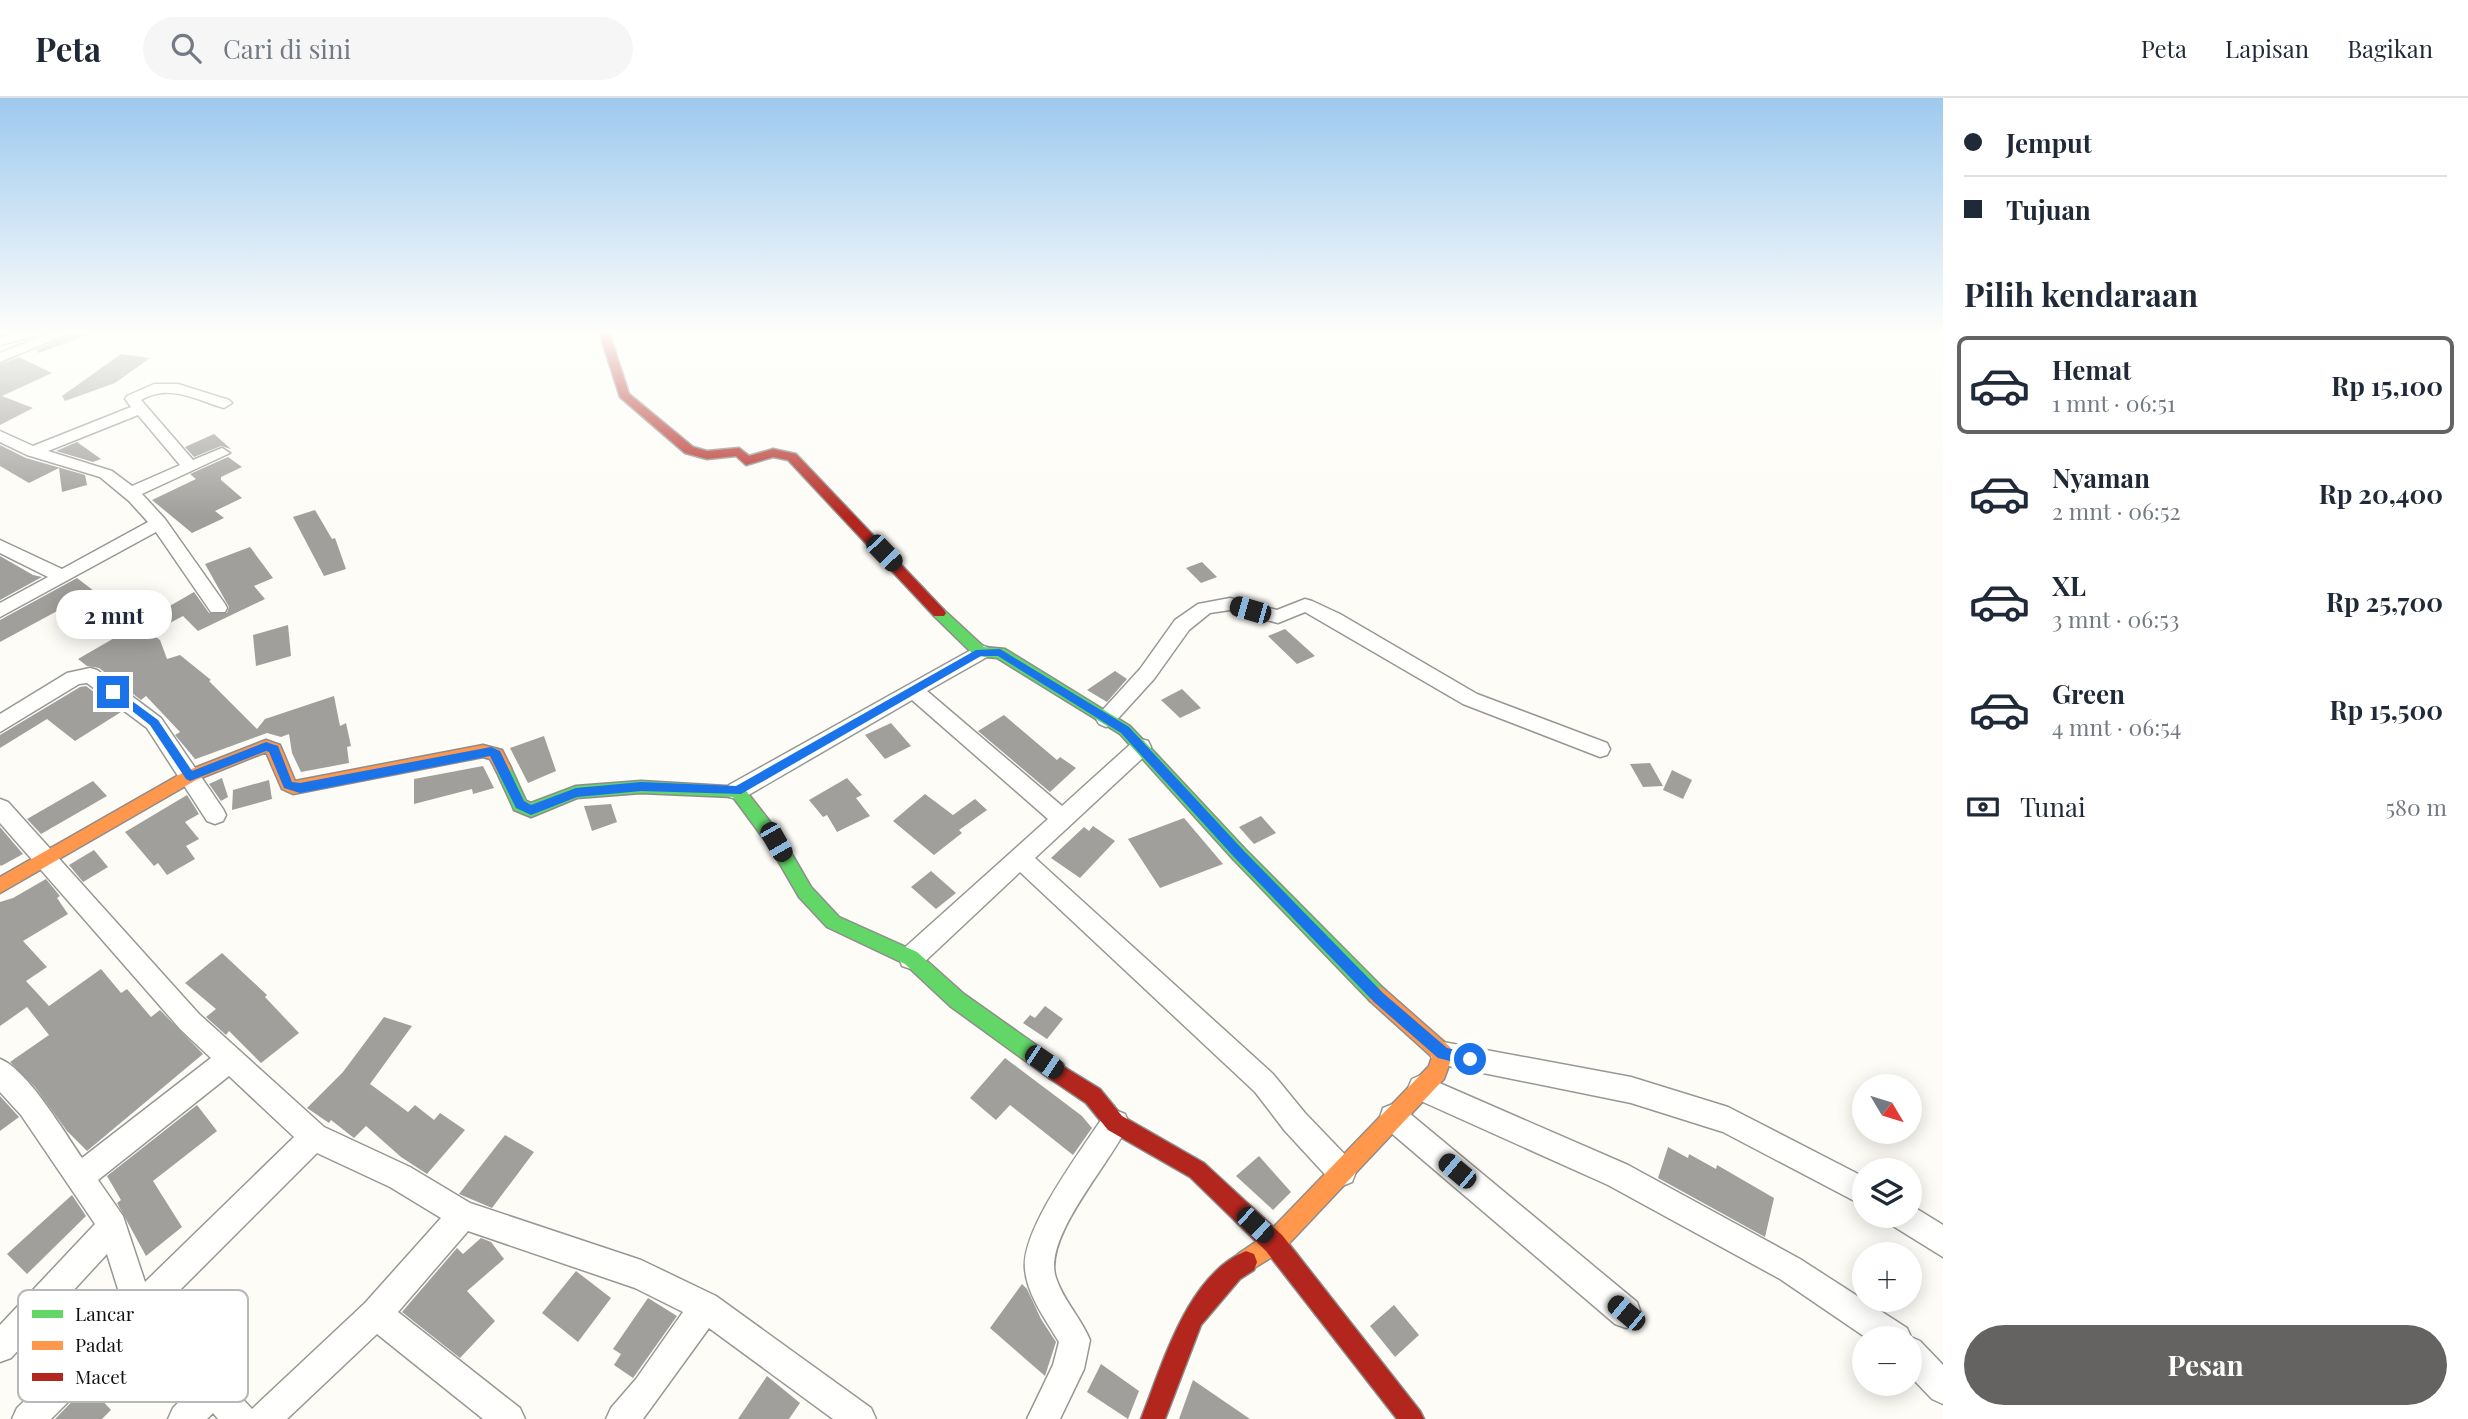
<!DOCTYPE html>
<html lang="id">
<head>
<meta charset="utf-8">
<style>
	body { margin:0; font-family:"Playfair Display",serif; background:#f6f6f7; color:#1f2937; height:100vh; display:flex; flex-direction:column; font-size:26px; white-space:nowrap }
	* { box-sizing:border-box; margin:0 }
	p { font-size:23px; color:#747a83 }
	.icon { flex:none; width:38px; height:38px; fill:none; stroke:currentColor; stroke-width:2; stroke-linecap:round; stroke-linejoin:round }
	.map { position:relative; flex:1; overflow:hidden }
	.drawer { display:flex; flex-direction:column; background:#fff; width:525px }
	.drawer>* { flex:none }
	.banner { display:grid; align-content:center; height:154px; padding:0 21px; background:#fff }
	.needle { width:46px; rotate:128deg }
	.tools { position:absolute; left:1852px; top:976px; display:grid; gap:14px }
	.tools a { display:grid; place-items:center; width:70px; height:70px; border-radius:50%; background:#fff; box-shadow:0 4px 18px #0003; font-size:35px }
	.end { position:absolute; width:32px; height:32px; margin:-16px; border:9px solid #1a73e8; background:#fff; box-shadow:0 0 0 4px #fff }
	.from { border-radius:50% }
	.bubble { position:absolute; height:49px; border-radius:24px; background:#fff; box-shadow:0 4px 18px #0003; font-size:23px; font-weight:700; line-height:49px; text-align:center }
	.car { position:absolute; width:21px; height:42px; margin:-21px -10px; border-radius:9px; box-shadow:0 0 5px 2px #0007; background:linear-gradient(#222 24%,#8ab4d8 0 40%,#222 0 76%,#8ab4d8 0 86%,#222 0) }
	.banner b { display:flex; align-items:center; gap:24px; height:66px; font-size:26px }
	.banner b+b { border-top:2px solid #e0e1e3 }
	.banner i { width:18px; height:18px; background:#1f2937 }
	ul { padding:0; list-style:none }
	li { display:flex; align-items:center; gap:21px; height:98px; margin:0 14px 10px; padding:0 7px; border:4px solid transparent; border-radius:10px }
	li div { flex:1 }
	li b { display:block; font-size:26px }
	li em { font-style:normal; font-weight:700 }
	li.selected { border-color:#646362 }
	li>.icon { width:63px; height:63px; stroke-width:1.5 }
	h2 { padding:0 21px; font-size:32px; line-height:84px }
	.pay { display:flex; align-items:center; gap:18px; height:77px; padding:0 21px; font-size:26px }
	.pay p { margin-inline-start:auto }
	.cta { display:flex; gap:14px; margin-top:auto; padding:14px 21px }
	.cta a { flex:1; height:80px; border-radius:42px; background:#646362; color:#fff; font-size:28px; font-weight:700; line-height:80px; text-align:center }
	header { display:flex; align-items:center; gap:42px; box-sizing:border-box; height:98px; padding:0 35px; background:#fff; border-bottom:2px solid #e0e1e3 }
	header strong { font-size:33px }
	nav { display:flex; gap:38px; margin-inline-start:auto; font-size:24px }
	.search { width:490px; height:63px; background:#f6f6f7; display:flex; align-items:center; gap:18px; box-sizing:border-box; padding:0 24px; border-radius:38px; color:#747a83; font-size:26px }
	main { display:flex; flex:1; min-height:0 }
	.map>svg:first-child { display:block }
</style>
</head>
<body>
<header>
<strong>Peta</strong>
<div class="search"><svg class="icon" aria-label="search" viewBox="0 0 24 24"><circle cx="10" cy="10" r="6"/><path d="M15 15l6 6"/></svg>Cari di sini</div>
<nav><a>Peta</a><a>Lapisan</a><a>Bagikan</a></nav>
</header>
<main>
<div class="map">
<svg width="1943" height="1321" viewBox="0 0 1943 1321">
	<rect width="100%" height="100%" fill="#fdfcf7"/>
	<g fill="#a19f9c">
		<polygon points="74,234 91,234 91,236 39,255 36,252"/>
		<polygon points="121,256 150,260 115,285 65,303 62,298"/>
		<polygon points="19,259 52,275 2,298 33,310 0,327 0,266"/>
		<polygon points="214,336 231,351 221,348 194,359 185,349"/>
		<polygon points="77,344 101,361 93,364 56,353"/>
		<polygon points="0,347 26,360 85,377 87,387 62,394 59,370 29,385 0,368"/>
		<polygon points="228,359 242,369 221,379 221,382 242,400 215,413 224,420 192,435 152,402 196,381 190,376"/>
		<polygon points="315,412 332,441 335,440 346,471 324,478 293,419"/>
		<polygon points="250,449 273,480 254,488 265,501 198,533 183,518 151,535 160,542 167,561 180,557 211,582 209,583 257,631 265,621 334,598 340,628 346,625 351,648 347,649 349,665 301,674 292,655 289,636 281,639 267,635 193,662 195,661 175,637 180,634 146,598 141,602 99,570 87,568 78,561 194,494 209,515 227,515 229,509 205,466"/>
		<polygon points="0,458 33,477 42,479 0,502"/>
		<polygon points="1202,464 1217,479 1201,485 1186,470"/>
		<polygon points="77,480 94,493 0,544 0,522"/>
		<polygon points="288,527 291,558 256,568 253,537"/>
		<polygon points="1285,531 1315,558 1297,566 1268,538"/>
		<polygon points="1115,573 1127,581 1107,604 1087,592"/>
		<polygon points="86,588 121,614 75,643 47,621 0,650 0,637 80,589"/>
		<polygon points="1182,591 1201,610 1180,620 1161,602"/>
		<polygon points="1004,617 1057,662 1060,659 1076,670 1050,694 978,633"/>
		<polygon points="891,625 911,648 885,661 865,637"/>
		<polygon points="544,638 556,673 528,685 510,650"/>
		<polygon points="1650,665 1663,688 1643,689 1630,666"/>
		<polygon points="483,668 494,690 473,696 472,691 414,706 414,681"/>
		<polygon points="1672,672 1692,682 1683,701 1663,692"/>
		<polygon points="222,680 228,699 221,703 209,686"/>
		<polygon points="847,680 862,697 856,700 870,718 837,734 827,717 823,719 809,702"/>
		<polygon points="269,682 272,701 232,712 233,692"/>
		<polygon points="93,683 107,698 41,736 27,721"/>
		<polygon points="925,696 953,717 975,701 987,712 959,732 962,735 934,757 893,723"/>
		<polygon points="187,697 199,716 185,724 199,741 186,748 195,761 167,777 158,765 154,768 125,734"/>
		<polygon points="611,706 617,724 592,733 584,708"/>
		<polygon points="1261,718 1276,735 1254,746 1239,729"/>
		<polygon points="1184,720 1223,766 1160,790 1128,741"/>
		<polygon points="1093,728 1115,743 1080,780 1051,760 1084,729 1089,733"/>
		<polygon points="0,729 23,756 1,768 0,767"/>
		<polygon points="94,752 108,769 83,784 69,767"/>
		<polygon points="931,773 956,795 936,811 911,789"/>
		<polygon points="46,781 60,798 57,800 68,816 23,843 47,869 26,883 49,908 101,871 121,895 127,891 151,919 160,912 203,956 87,1053 67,1033 35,989 10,964 49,937 27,909 0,928 0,804 13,800"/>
		<polygon points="222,855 267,897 265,899 299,935 261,965 229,933 226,937 206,919 216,911 185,885"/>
		<polygon points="1045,908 1063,921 1047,941 1023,925 1030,917 1035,920"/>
		<polygon points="384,919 412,928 370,986 408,1014 415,1007 434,1022 440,1015 465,1032 427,1076 401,1059 366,1028 354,1040 331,1022 329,1025 307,1010 343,974"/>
		<polygon points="1005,960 1082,1018 1092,1030 1073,1057 1010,1007 996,1022 970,1000"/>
		<polygon points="0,998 19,1019 0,1033"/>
		<polygon points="197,1007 217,1033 153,1083 182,1129 146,1158 117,1105 121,1102 107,1078"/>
		<polygon points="505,1037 534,1054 492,1110 459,1096"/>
		<polygon points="1668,1049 1688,1060 1689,1056 1716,1071 1717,1067 1774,1100 1765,1139 1658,1080"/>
		<polygon points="1259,1058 1291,1094 1273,1112 1236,1078"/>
		<polygon points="72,1097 86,1118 27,1176 7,1156"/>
		<polygon points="481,1140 491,1144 504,1161 467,1193 495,1223 460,1260 402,1214 457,1150 463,1156"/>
		<polygon points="576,1173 611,1200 578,1244 542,1215"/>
		<polygon points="1022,1186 1027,1191 1041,1221 1056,1244 1045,1278 990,1230"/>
		<polygon points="648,1200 677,1218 633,1280 614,1267 621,1256 613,1251"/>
		<polygon points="1394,1207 1419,1237 1395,1259 1370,1228"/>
		<polygon points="1101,1266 1139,1293 1128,1321 1087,1294"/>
		<polygon points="767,1278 800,1305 789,1321 738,1321"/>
		<polygon points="1193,1282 1250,1321 1179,1321"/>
		<polygon points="88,1287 111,1312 102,1321 55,1321"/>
	</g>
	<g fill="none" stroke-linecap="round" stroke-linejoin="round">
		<defs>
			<g id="street">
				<polygon points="18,234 40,234 38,237 0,247 0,239"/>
				<polygon points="53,234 72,234 0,264 0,255"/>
				<path d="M 154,286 L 178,286 L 229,302 L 232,305 L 224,310 C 196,302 169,285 141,302 L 193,362 L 222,350 L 230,355 L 142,396 L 165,421 L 225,506 L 227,510 L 225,514 L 211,514 L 156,434 L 0,519 L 0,505 L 48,479 L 0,455 L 0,442 L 62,471 L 148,424 L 129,403 L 100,379 L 27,357 L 0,344 L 0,333 L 33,348 L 131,309 L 125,301 L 127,298 ZM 138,317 L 180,367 L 132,388 L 112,373 L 48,353 Z"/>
				<polygon points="1230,500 1277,512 1305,501 1312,503 1340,516 1477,596 1607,645 1610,651 1607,657 1600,659 1463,606 1305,514 1278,525 1230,512 1210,515 1189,532 1154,581 1113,626 1106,629 1099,626 1096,621 1099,616 1140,571 1175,522 1198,506"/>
				<polygon points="980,547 987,549 990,554 987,559 927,593 1062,708 1134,643 1141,641 1148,643 1151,649 1148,655 1035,760 1273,976 1305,1015 1352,1064 1356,1074 1352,1084 1342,1088 1332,1084 1285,1033 1255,994 1020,774 920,868 911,871 902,868 899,860 902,852 1048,721 912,602 745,699 737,701 729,699 726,693 729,687"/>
				<polygon points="90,570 97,572 161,620 223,711 226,717 223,723 215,726 207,723 147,630 87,585 79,586 0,634 0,616 67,575"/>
				<path d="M 0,701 L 8,704 L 199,916 L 324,1029 L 410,1069 L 470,1105 L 641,1162 L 716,1198 L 871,1310 L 876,1321 L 833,1321 L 709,1230 L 643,1321 L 606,1321 L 611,1310 L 636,1281 L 683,1214 L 635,1190 L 468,1133 L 398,1214 L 520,1310 L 525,1321 L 483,1321 L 377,1236 L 287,1321 L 218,1321 L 213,1315 L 207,1321 L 168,1321 L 173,1310 L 191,1291 L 139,1233 L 51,1321 L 12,1321 L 17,1310 L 123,1207 L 107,1156 L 11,1260 L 0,1264 L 0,1227 L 95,1126 L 21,1017 L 0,994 L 0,961 C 28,972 64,1034 82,1060 L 211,960 L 181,932 L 0,725 ZM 229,978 L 294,1039 L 145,1184 L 123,1118 L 98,1082 ZM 317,1055 L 390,1089 L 441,1120 L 365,1205 L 252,1311 L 160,1212 Z"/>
				<polygon points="1443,944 1631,979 1728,1009 1864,1079 1864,1108 1723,1034 1631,1005 1434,965 1430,956 1434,947"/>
				<polygon points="1421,977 1628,1067 1800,1161 1907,1230 1911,1239 1920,1243 1943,1267 1943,1306 1932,1301 1909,1277 1909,1241 1868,1241 1780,1181 1608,1087 1412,999 1408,990 1412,981"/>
				<polygon points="1393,1006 1403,1010 1637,1204 1641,1215 1637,1226 1626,1230 1615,1226 1383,1028 1380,1019 1383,1010"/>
				<path d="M 1115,1012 L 1125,1016 L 1129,1025 C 1112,1064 1042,1139 1056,1180 C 1063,1202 1081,1220 1090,1242 L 1084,1271 L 1060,1321 L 1027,1321 L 1053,1267 L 1059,1244 C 1046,1222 1027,1197 1025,1171 C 1021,1131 1083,1050 1105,1016 Z"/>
				<polygon points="1909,1106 1943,1127 1943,1159 1893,1128 1889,1118 1909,1118"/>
			</g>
			<g id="fast">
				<polygon points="939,510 944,512 984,549 1005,551 1130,628 1245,751 1384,891 1386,897 1384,903 1377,906 1370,903 1233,761 1120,636 997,560 975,558 934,518 932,515"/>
				<polygon points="503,664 509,666 526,703 531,705 576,688 641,683 743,689 782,739 811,789 839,819 917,854 964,896 1063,966 1066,973 1063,980 1056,982 1049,980 950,908 905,866 827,829 799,799 770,749 733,699 641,695 577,700 531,719 514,712 512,707 495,670 497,666"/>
			</g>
			<g id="slow">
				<polygon points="266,642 280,647 295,683 483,647 502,652 511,670 509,674 497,674 490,661 483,659 293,696 282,691 266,654 196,682 0,795 0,779 184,674"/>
				<polygon points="1377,888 1384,891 1450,949 1453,956 1444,981 1282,1153 1246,1175 1238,1172 1235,1164 1238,1156 1266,1137 1429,968 1432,959 1370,903 1368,897 1370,891"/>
			</g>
			<g id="jam">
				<polygon points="599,234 609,234 629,296 693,349 707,353 739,350 749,358 773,351 796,356 944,512 946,515 944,518 934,518 788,362 773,359 746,367 736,358 707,361 685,355 620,299"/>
				<polygon points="1056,964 1100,991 1122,1018 1204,1065 1282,1137 1420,1313 1424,1321 1397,1321 1266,1153 1190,1079 1108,1032 1086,1005 1049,980 1046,973 1049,966"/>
				<path d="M 1246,1153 L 1254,1156 L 1257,1164 L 1254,1172 L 1240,1181 L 1201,1227 L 1165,1321 L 1141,1321 C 1163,1266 1187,1177 1246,1153 Z"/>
			</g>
		</defs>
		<use href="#street" stroke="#979795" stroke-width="3"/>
		<use href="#fast" stroke="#8e8d8b" stroke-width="3"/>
		<use href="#slow" stroke="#8e8d8b" stroke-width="3"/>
		<use href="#jam" stroke="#8e8d8b" stroke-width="3"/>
		<use href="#street" fill="#fffffe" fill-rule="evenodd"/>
		<use href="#fast" fill="#63d668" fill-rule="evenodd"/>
		<use href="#slow" fill="#ff974d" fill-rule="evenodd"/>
		<use href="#jam" fill="#b3261e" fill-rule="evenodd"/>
	</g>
	<linearGradient id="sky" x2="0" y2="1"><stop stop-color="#9dc9ee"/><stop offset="0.56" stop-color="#fefefb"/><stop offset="1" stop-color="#fefefb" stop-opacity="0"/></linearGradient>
	<rect width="1943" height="419" fill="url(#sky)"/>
	<polygon fill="#1a73e8" points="1000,551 1129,629 1244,753 1383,895 1447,950 1475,956 1475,966 1470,968 1438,960 1374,904 1235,760 1121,635 998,558 981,558 741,696 641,693 577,699 531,717 516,710 490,658 300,695 284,690 269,654 266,653 190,683 186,681 150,627 108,594 113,591 117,592 158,622 192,673 266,644 278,648 292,684 300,685 491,649 500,653 524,703 531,707 576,690 641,684 736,688 976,552"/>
	<rect x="18" y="1192" width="230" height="112" rx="10" fill="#fff" stroke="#b8b8b8" stroke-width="2"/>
	<rect x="32" y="1212" width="31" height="8" fill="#63d668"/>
	<rect x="32" y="1243" width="31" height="9" fill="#ff974d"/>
	<rect x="32" y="1275" width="31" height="8" fill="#b3261e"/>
	<g font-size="19" fill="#111">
		<text x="75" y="1223">Lancar</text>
		<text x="75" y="1254">Padat</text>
		<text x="75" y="1286">Macet</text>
	</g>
</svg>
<div class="tools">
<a><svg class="needle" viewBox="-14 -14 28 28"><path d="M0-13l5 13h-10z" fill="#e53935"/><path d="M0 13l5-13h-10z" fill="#747a83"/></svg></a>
<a><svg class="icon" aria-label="layers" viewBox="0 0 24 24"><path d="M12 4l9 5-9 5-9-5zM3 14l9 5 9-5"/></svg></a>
<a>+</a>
<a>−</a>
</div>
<i class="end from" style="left:1470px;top:961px"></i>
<i class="end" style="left:113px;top:594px"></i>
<div class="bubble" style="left:56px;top:492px;width:116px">2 mnt</div>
<i class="car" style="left:884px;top:455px;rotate:136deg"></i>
<i class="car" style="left:1250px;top:512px;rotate:286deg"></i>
<i class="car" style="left:776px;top:744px;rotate:150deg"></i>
<i class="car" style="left:1044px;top:964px;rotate:124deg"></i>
<i class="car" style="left:1457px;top:1073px;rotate:310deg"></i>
<i class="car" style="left:1255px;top:1127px;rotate:133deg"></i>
<i class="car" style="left:1626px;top:1215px;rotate:310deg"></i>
</div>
<section class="drawer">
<div class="banner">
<b><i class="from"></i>Jemput</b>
<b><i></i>Tujuan</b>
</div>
<h2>Pilih kendaraan</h2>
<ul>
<li class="selected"><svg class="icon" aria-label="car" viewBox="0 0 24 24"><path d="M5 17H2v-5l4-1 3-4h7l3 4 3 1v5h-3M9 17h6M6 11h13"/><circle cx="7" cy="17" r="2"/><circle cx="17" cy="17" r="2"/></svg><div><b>Hemat</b><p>1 mnt · 06:51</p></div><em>Rp 15,100</em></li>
<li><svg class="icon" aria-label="car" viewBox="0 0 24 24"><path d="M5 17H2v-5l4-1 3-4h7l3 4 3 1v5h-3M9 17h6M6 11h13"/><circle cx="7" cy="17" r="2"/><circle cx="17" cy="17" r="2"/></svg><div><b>Nyaman</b><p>2 mnt · 06:52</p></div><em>Rp 20,400</em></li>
<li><svg class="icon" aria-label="car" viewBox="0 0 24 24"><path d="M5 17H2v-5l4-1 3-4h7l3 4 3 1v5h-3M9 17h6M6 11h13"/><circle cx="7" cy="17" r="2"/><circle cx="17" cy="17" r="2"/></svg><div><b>XL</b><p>3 mnt · 06:53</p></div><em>Rp 25,700</em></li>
<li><svg class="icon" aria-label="car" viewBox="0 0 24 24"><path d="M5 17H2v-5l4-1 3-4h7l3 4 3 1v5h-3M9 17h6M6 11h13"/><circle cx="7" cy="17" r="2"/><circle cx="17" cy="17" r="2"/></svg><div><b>Green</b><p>4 mnt · 06:54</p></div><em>Rp 15,500</em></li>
</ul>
<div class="pay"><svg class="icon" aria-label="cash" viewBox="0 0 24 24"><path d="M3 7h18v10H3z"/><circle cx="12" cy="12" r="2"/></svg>Tunai<p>580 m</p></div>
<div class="cta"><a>Pesan</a></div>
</section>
</main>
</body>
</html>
